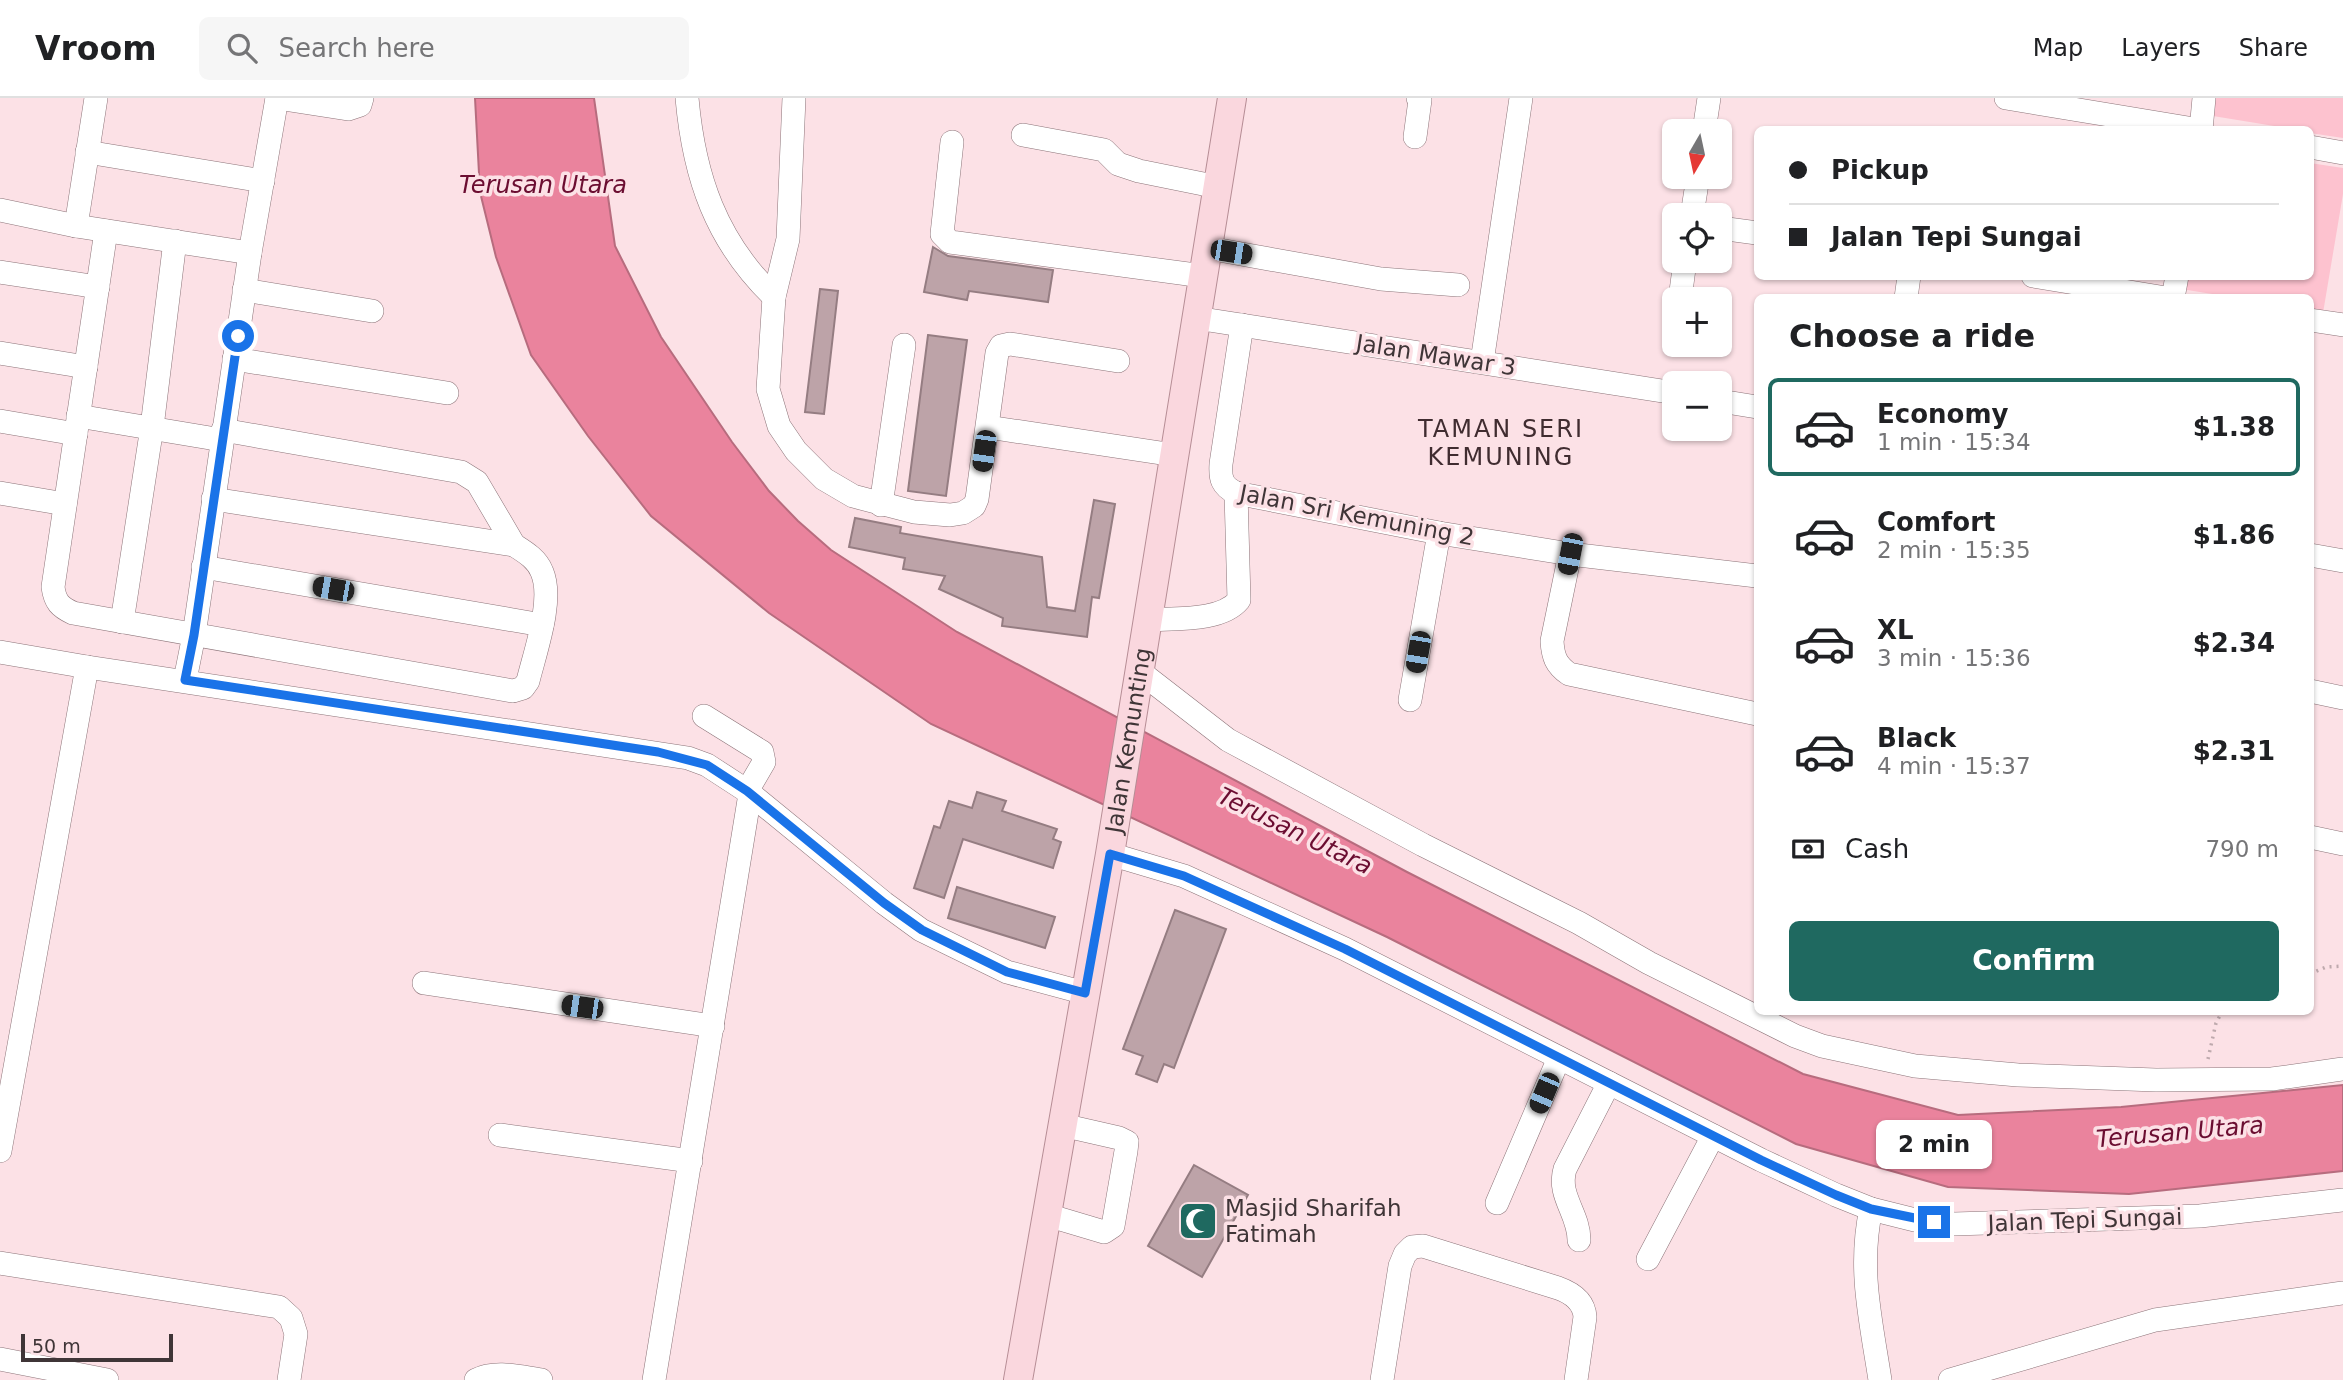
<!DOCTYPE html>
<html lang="en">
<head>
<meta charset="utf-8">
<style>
	body { margin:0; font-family:"DejaVu Sans",sans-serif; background:#f6f6f6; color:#202124; height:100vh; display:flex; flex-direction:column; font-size:26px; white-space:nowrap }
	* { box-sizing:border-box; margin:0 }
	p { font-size:23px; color:#757577 }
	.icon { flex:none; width:38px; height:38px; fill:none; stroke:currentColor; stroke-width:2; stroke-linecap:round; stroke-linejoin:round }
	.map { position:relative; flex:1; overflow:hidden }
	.sheet { position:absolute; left:1754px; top:196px; width:560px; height:721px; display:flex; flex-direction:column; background:#fff; border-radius:10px; box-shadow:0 2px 5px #0004 }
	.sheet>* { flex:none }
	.guide { position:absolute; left:1754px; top:28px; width:560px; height:154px; border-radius:10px; box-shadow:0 2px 5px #0004; display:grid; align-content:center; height:154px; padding:0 35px; background:#fff }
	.needle { width:46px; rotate:189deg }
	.buttons { position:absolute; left:1662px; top:21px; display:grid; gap:14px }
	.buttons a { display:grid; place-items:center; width:70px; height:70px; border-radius:10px; background:#fff; box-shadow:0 2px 5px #0004; font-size:35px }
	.scale { position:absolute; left:21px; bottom:18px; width:152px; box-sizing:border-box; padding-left:7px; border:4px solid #3f3537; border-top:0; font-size:19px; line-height:24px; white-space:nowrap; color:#3f3537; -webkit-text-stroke:5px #fce1e6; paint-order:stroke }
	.end { position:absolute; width:32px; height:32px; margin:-16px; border:9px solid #1a73e8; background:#fff; box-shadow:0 0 0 4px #fff }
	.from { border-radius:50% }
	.bubble { position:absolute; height:49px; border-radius:10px; background:#fff; box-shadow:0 2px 5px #0004; font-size:23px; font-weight:800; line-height:49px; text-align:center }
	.car { position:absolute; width:21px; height:42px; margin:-21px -10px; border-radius:9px; box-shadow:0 0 5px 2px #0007; background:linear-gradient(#222 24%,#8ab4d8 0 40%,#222 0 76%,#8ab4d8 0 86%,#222 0) }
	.guide b { display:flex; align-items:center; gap:24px; height:66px; font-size:26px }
	.guide b+b { border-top:2px solid #e0e0e0 }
	.guide i { width:18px; height:18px; background:#202124 }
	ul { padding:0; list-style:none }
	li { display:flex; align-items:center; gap:21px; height:98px; margin:0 14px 10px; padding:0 21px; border:4px solid transparent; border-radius:10px }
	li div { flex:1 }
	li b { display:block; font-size:26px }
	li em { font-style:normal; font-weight:800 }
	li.current { border-color:#1f6960 }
	li>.icon { width:63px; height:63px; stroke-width:1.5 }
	h2 { padding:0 35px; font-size:32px; line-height:84px }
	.pay { display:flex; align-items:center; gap:18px; height:77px; padding:0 35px; font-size:26px }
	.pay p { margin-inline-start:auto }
	.primary-button { display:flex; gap:14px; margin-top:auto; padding:14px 35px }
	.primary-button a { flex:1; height:80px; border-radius:10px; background:#1f6960; color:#fff; font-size:28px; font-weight:800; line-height:80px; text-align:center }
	header { display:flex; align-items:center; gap:42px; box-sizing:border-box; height:98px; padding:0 35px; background:#fff; border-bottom:2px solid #e0e0e0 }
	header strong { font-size:33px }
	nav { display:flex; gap:38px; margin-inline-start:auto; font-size:24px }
	.search { width:490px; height:63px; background:#f6f6f6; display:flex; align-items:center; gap:18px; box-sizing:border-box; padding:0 24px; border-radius:10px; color:#757577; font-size:26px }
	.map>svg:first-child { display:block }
</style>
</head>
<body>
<header>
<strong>Vroom</strong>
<div class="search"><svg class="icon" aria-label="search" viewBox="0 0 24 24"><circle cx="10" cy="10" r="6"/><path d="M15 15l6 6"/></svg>Search here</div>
<nav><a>Map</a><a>Layers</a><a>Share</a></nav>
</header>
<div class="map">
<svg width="2343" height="1282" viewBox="0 0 2343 1282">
	<rect width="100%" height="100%" fill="#fce1e6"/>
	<g fill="#fdc2cf">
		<polygon points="2214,0 2343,0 2343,40 2310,35 2310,32 2292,31 2213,18"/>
		<polygon points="2310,65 2343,70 2343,96 2323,215 2310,213 2310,200 2231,199 2181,191 2183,179 2310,178"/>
	</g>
	<polygon fill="#ea839d" stroke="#b76c7e" stroke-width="2" points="475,0 594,0 615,148 661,239 732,344 769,393 798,423 831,452 957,534 1407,774 1803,976 1958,1017 2121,1009 2343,987 2343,1073 2129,1096 1948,1089 1796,1046 1387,839 931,626 769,515 651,418 588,338 531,257 496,159 480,94"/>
	<g fill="#bda3a8" stroke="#957d82" stroke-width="2">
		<polygon points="933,149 948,158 1053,172 1048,204 969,193 967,202 924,194"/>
		<polygon points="820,191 838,193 824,316 805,314"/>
		<polygon points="928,237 967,242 946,398 908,393"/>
		<polygon points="1094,402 1115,406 1099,500 1092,499 1087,539 1002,528 1003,520 939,491 945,478 903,471 905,460 849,449 855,420 901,429 900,435 1042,459 1047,509 1075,513"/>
		<polygon points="977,694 1006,703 1002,713 1057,731 1053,741 1061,744 1053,770 963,741 944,800 914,790 934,728 940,730 949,703 972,710"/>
		<polygon points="957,789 1055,819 1045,850 948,820"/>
		<polygon points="1175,812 1226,831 1174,970 1164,966 1157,984 1136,976 1143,958 1123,951"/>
		<polygon points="1194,1067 1248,1097 1202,1179 1148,1148"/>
	</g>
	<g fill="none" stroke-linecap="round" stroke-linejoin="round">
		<defs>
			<g id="minor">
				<polyline points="277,0 348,11 360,7 362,0"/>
				<path d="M 687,0 C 694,79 716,143 774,199"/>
				<polyline points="794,0 788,141 774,199 768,291 779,328 796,353 824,381 853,398 914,414 950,417 963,415 974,408 977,401 997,255 1001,248 1010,246 1118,263"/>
				<polyline points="2006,0 2200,32"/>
				<polyline points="2201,32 2204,0"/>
				<polyline points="1704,33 1709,0"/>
				<polyline points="1023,37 1104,52 1118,66 1139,73 1218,89"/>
				<polyline points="1415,39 1420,2 1418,0"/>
				<polyline points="952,44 942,136 950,144 1203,178"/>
				<polyline points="2310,49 2343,55"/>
				<polyline points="87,54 263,83"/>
				<polyline points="0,112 76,128 250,155"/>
				<polyline points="1692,117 1698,79"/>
				<polyline points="76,128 96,0"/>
				<polyline points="1720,130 1757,135"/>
				<path d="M 106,133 L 53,489 C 55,504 60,509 73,515 L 513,593 L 523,590 L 528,583 C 535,554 554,502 542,474 C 537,461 525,454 514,447 L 213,401"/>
				<polyline points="1208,150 1381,181 1458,187"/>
				<polyline points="0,174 98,189"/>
				<polyline points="2033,178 2166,200"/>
				<polyline points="244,192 372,213"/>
				<polyline points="1906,200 1909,178"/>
				<polyline points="2173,200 2177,178"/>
				<polyline points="1680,201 1685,163"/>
				<polyline points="1196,220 1675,295"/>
				<polyline points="2310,222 2343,227"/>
				<path d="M 1242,227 L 1221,366 C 1220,381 1222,388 1236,395 L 1439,435 L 1570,456 L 1757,478"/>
				<polyline points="0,255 86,269"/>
				<polyline points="234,261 447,295"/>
				<polyline points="1482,264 1521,0"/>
				<polyline points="1720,303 1757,309"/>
				<polyline points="78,318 222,342"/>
				<polyline points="0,323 76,336"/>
				<polyline points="988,329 1174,357"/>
				<polyline points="223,332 461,374 477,384 514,447"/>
				<polyline points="0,395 65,406"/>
				<polyline points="881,407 904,247"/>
				<path d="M 1570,456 L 1552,543 C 1553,559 1556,567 1569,576 L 1757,616"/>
				<polyline points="2310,457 2343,463"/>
				<polyline points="203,469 542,527"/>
				<path d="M 1147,522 C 1174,520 1221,524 1239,502 L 1236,395"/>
				<polyline points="122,524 152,329 175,143"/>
				<polyline points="0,554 87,569 688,660 707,667 747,693 884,805 921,832 1007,874 1085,895"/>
				<polyline points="1139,573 1228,642 1423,747 1579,825 1649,865 1795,938 1822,948 1915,968 2018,977 2156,982 2272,981 2343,971"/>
				<polyline points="185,582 194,537 250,155 277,0"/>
				<polyline points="2310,593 2343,600"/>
				<polyline points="1410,602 1439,435"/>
				<polyline points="704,618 762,654 764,664 747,693"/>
				<polyline points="2310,739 2343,746"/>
				<polyline points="1110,756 1184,778 1345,851 1761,1062 1836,1097 1871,1111 1915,1122 1954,1126 2200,1118 2343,1102"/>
				<polyline points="424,885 713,928"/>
				<polyline points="500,1037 691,1063"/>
				<polyline points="0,1053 87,569"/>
				<polyline points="1497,1105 1559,960"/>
				<path d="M 1871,1111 C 1858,1171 1871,1223 1880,1282"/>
				<polyline points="1047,1117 1104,1134 1113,1128 1126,1053 1127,1044 1119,1040 1062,1027"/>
				<path d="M 1579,1142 C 1579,1115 1557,1098 1565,1071 L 1609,985"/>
				<polyline points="1648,1161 1713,1038"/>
				<polyline points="0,1165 279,1209 291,1220 296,1236 289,1282"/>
				<polyline points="0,1261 107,1282"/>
				<path d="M 476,1282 C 496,1272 520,1279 541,1282"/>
				<polyline points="654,1282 750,696"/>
				<path d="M 1382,1282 L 1400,1168 L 1405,1156 L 1412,1149 L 1423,1148 L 1558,1190 C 1572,1195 1584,1203 1585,1219 L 1576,1282"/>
				<polyline points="1950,1282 2155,1222 2343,1195"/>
			</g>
			<g id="major">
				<path id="s1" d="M 1018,1282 L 1110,756 L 1232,0"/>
			</g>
		</defs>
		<use href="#minor" stroke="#8c7479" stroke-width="24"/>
		<use href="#major" stroke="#b68d95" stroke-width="30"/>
		<g stroke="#bea9ad" stroke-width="3.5" stroke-dasharray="2 5" stroke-linecap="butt">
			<polyline points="2310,876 2326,869 2343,868"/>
			<polyline points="2208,961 2216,925 2222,914"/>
		</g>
		<use href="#minor" stroke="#fff" stroke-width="23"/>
		<use href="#major" stroke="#fad7de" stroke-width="28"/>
	</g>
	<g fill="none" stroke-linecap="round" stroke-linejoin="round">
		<polyline stroke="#1a73e8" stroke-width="9" points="238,238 194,537 185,582 658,654 707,667 747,693 884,805 922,832 1007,874 1085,895 1110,756 1184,778 1345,851 1761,1062 1836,1097 1871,1111 1934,1124"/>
	</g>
	<defs>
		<symbol id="mosque-square" viewBox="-11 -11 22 22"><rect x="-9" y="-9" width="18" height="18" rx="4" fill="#1f6960" stroke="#fce1e6"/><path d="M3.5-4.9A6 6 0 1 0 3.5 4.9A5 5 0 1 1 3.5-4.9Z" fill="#fff"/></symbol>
	</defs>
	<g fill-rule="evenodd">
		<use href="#mosque-square" x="1176" y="1101" width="44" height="44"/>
	</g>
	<g text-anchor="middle" stroke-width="7" stroke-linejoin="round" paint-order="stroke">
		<g font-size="23" fill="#3f3537" stroke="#fce1e6">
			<text transform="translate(1436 257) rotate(9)" y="8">Jalan Mawar 3</text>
			<text transform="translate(1357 417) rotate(11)" y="8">Jalan Sri Kemuning 2</text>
			<text dy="8" stroke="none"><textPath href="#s1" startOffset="649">Jalan Kemunting</textPath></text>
			<text transform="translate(2085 1122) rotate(-2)" y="8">Jalan Tepi Sungai</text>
		</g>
		<g font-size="23" fill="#3f3537" stroke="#fce1e6" text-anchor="start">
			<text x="1225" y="1118">Masjid Sharifah<tspan x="1225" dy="26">Fatimah</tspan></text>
		</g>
		<g font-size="24" font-style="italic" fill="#6b0d31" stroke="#fce1e6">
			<text x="543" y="95">Terusan Utara</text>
			<text transform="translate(1295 733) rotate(26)" y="8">Terusan Utara</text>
			<text transform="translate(2180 1034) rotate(-5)" y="8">Terusan Utara</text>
		</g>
		<g font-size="24" letter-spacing="2" fill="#402c30" stroke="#fce1e6">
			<text x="1501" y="339">TAMAN SERI<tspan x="1501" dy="28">KEMUNING</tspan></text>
		</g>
	</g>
</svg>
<div class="buttons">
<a><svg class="needle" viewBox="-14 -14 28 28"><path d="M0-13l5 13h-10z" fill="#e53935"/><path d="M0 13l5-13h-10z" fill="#757577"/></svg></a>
<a><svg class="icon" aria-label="locate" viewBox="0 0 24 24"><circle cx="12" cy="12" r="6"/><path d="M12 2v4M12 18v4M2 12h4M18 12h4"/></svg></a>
<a>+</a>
<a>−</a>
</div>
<div class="scale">50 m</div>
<i class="end from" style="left:238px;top:238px"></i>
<i class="end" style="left:1934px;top:1124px"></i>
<div class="bubble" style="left:1876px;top:1022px;width:116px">2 min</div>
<i class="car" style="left:1231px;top:154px;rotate:99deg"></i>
<i class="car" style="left:984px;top:353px;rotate:188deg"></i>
<i class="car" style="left:1570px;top:456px;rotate:191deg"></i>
<i class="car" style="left:333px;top:491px;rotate:280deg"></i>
<i class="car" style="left:1418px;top:554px;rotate:190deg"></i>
<i class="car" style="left:582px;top:909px;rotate:278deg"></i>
<i class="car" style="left:1544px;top:995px;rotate:203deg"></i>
<div class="guide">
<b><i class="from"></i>Pickup</b>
<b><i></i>Jalan Tepi Sungai</b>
</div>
<section class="sheet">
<h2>Choose a ride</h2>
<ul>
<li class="current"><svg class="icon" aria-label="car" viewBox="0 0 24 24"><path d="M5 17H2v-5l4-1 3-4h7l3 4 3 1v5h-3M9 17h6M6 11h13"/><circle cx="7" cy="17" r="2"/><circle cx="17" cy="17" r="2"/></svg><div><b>Economy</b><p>1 min · 15:34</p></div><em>$1.38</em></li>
<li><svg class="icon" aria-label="car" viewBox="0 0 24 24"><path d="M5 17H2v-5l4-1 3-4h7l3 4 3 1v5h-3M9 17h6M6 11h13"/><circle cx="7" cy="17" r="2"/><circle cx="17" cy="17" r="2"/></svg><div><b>Comfort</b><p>2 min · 15:35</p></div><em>$1.86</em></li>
<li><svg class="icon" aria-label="car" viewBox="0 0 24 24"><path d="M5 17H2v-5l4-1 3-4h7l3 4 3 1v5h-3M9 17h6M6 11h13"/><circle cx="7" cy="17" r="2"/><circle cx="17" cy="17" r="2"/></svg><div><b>XL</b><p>3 min · 15:36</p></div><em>$2.34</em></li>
<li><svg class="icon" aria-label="car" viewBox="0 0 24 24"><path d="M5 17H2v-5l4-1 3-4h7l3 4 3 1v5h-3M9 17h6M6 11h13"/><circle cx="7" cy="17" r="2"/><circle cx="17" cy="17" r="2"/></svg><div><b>Black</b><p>4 min · 15:37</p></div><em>$2.31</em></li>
</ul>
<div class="pay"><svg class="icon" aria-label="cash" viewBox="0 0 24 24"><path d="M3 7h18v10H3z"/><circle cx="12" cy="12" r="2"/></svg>Cash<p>790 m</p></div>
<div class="primary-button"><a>Confirm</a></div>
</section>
</div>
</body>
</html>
